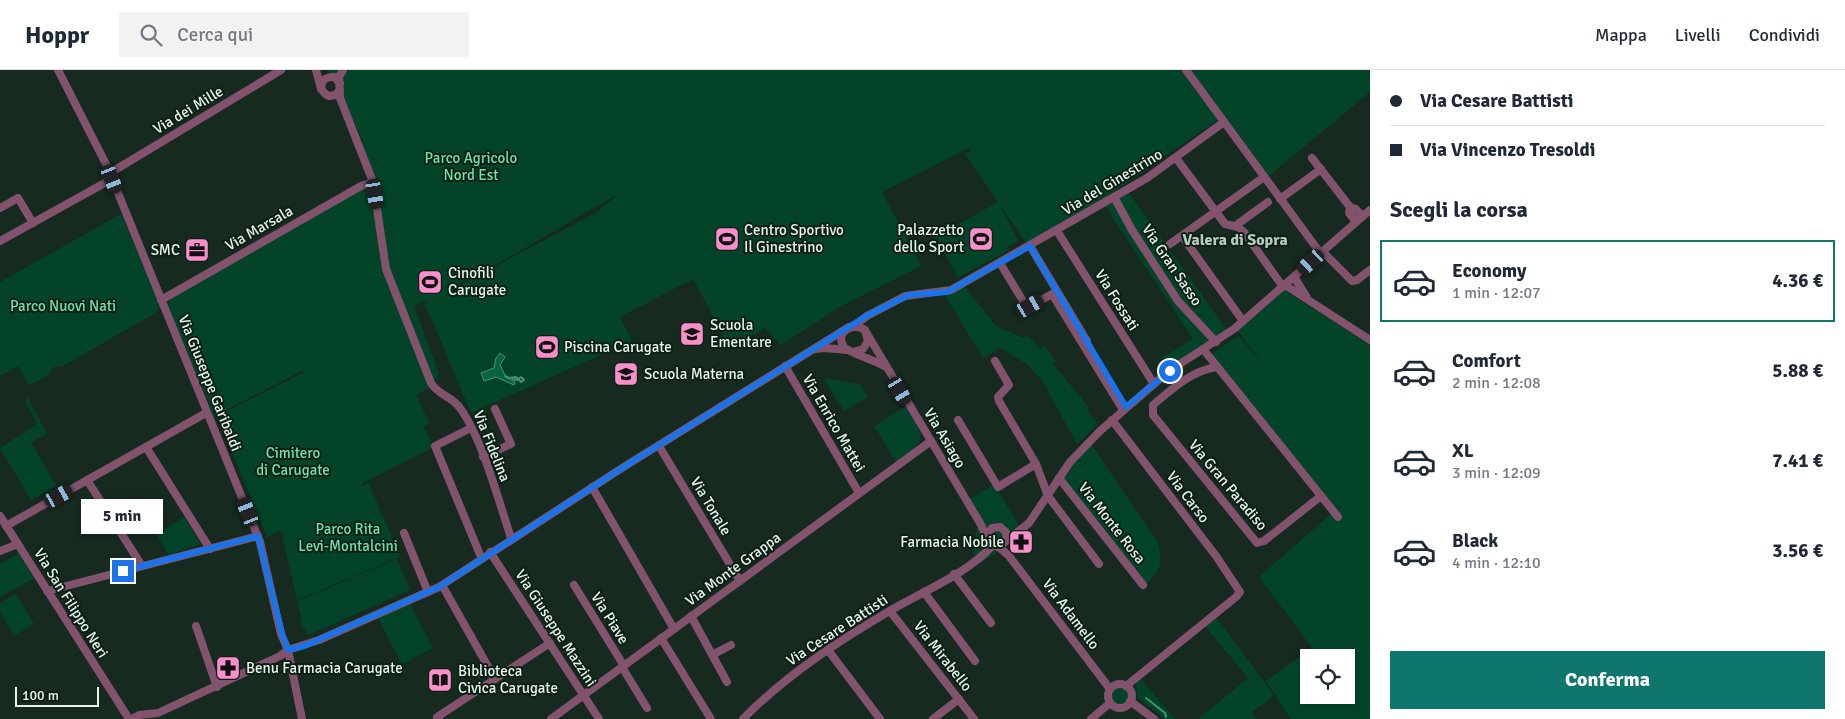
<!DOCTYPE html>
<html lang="it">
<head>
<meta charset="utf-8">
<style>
	body { margin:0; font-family:Signika,sans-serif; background:#f2f2f3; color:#1f2937; height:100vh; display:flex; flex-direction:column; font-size:19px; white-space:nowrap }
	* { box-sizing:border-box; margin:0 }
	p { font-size:16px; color:#747a83 }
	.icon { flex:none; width:28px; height:28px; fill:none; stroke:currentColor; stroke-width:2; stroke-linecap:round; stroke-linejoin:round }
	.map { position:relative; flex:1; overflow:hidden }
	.sheet { display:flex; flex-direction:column; background:#fff; width:475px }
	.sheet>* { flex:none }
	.guide { display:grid; align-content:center; height:110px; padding:0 20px; background:#fff }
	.fabs { position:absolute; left:1300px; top:579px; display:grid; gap:10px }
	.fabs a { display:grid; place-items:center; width:55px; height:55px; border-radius:0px; background:#fff; box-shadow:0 2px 8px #0003; font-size:25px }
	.scale { position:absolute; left:15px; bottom:12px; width:84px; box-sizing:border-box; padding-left:5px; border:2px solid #e7f4ec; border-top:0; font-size:14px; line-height:18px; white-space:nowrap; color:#e7f4ec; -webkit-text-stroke:4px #0c2016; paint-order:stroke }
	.end { position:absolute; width:22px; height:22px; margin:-11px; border:6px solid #1a73e8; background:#fff; box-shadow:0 0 0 2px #fff }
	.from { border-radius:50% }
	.bubble { position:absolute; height:35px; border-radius:0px; background:#fff; box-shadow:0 2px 8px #0003; font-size:16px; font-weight:800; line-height:35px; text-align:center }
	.car { position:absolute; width:15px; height:30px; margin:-15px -8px; border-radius:6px; box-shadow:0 0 4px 1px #0007; background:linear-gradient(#222 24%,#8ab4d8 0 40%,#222 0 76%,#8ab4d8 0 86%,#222 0) }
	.guide b { display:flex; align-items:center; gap:18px; height:48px; font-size:19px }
	.guide b+b { border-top:1px solid #e0e1e3 }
	.guide i { width:12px; height:12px; background:#1f2937 }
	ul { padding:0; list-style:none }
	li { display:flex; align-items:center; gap:15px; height:82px; margin:0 10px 8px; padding:0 10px; border:2px solid transparent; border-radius:0px }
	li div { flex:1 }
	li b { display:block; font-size:19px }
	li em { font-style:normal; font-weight:800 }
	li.active { border-color:#0f766e }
	li>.icon { width:45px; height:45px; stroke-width:1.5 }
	h2 { padding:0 20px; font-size:22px; line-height:60px }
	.button { display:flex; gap:10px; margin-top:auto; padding:10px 20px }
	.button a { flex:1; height:58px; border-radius:0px; background:#0f766e; color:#fff; font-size:20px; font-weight:800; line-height:58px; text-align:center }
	header { display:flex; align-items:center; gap:30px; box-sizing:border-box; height:70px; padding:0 25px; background:#fff; border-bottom:1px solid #e0e1e3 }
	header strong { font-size:24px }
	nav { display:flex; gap:28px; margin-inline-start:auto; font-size:18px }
	.search { width:350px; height:45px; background:#f2f2f3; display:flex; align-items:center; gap:12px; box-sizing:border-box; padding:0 18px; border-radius:0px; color:#747a83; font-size:19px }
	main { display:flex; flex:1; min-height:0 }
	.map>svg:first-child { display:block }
</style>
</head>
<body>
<header>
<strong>Hoppr</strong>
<div class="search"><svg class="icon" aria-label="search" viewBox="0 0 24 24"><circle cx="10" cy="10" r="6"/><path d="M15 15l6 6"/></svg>Cerca qui</div>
<nav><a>Mappa</a><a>Livelli</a><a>Condividi</a></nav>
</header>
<main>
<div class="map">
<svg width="1370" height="649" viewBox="0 0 1370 649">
	<rect width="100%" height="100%" fill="#162a1f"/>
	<g fill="#034429" fill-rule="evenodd">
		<path d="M 327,0 L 1370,0 L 1370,22 L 1264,110 L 1218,50 L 1104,128 L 1026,173 L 999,134 L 1019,171 L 1008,177 L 1009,180 L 958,208 L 936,167 L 998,132 L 965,84 L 971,80 L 969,78 L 882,122 L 921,196 L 843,235 L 781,275 L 765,258 L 730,278 L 693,209 L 620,247 L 632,271 L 471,343 L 425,234 L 429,231 L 424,233 L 423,231 L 414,236 L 439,304 L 429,318 L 416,325 L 429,352 L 424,358 L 434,377 L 361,414 L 363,416 L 369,413 L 400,487 L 297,530 L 281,461 L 267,467 L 217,346 L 304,302 L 302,301 L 214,346 L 168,235 L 170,228 L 375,112 L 360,64 L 336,17 L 334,6 ZM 618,124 L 599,141 L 449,221 L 448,219 L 499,193 Z"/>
		<polygon points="1128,122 1229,263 1170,301 1162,288 1193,269 1105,136"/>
		<polygon points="121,144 160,234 160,238 154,244 61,297 53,297 47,306 29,315 18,296 0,306 0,212"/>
		<polygon points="963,215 996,256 1023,268 1028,265 1040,278 1045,276 1056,292 1053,294 1088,336 1088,342 1098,354 1077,374 1043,312 1027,294 1000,278 983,288 945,225"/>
		<path d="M 1284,220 L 1370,275 L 1370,649 L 1291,649 L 1266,611 L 1312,578 L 1259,507 L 1332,443 L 1210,285 L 1239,266 L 1271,304 L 1236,259 L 1258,244 ZM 1309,588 L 1346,588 L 1346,625 L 1309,625 Z"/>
		<polygon points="824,308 860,314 868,327 844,341"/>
		<polygon points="28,328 47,364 31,372 56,416 31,430 0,378 37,354 25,330"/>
		<path d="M 906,336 C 925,368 928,370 897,393 L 874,356 Z"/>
		<path d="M 1091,374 L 1157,471 C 1164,489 1161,505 1143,515 L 1062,407 Z"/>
		<polygon points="994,414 1024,464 1006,476 1009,485 1002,479 978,495 973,485 978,450 967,431"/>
		<polygon points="184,447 200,474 169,485 157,465"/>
		<polygon points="19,483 34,508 0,527 0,494"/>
		<polygon points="397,489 410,520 308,565 299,550 302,549 297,531"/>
		<polygon points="16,524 34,554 14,566 0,542 0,533"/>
		<polygon points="410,534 433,578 402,594 378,548"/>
		<polygon points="1216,548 1274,625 1252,642 1257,649 1198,649 1248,608 1205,556"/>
		<polygon points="1140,608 1175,649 1165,649 1138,628 1136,614"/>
		<circle cx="1120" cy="626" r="8"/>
	</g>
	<polygon fill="#066540" stroke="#4a9074" points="500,283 505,287 500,295 506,307 515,312 514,315 496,307 484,311 481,303 494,298 496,288"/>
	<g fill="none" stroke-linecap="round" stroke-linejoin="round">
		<g stroke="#4a9074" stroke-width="2">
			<polyline points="505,306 509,308 516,307 521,312 524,310 521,307 517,310 513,309"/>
			<polyline points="1146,628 1165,643 1166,647"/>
		</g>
		<g stroke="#83536d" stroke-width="8">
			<polyline points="58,0 107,96 260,472 281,564 288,580 302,649"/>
			<polyline points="316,0 321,19"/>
			<path d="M 343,0 L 339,7 L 340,28 L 373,112 L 386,199 L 431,313 C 438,325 453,327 460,338 C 482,368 499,432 511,468"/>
			<polyline points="1186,0 1321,184"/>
			<path d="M 340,20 L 335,25 L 329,26 C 316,20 321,6 334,7 L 340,13"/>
			<polyline points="1176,88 1225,154 1238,157 1244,162 1283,217"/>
			<polyline points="1312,88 1350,137"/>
			<polyline points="110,103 281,0"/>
			<polyline points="1114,127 1132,160 1178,231 1216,272"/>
			<polyline points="1280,129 1321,99"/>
			<polyline points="0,138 18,128 33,153"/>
			<polyline points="1356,152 1349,143 1350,137 1356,139 1362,146"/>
			<polyline points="1235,156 1268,132"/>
			<polyline points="1057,161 1154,314"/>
			<polyline points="1182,166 1243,251"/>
			<polyline points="0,171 112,109"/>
			<polyline points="1170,174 1264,107"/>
			<polyline points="1030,176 1087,271"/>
			<polyline points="1323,182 1352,211 1357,210 1370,200"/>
			<polyline points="1000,193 1026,236 1031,236 1052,224 1123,340"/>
			<polyline points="1294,207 1306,226"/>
			<polyline points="1285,215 1370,270"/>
			<polyline points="161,230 361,116 373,112"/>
			<polyline points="854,256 867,246 905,226 951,220 1147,108 1224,52"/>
			<path d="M 866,262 L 980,453 C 986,463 986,477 999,477 L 1007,470 L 1006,462 L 1000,457 L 992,458 L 987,465"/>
			<polyline points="815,279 825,278 848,280"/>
			<polyline points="1203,279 1338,447"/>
			<path d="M 853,282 L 863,279 L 868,271 L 865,260 C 853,251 834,263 844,277 C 849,283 875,290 884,296"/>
			<polyline points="995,291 1009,315 998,327 999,331 1036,394 1048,426 1099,494"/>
			<polyline points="785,296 859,423"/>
			<path d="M 1217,297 C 1191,301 1173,318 1153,335 L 1153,345 L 1257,473 L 1264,471 L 1321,426"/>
			<polyline points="958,350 998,417 1036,394"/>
			<polyline points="1112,350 1216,486 1240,522 1236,527 1126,616"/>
			<polyline points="471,358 435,376 481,487"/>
			<polyline points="659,376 740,511"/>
			<polyline points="146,377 210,479"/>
			<polyline points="483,387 511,374 495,339"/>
			<polyline points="1059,408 1143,515"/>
			<polyline points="87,410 142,496"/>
			<polyline points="592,417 674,559"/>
			<polyline points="0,446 129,649"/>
			<polyline points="6,456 206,343"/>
			<polyline points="404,463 428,522"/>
			<polyline points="1006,471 1029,453 1070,392 1100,361 1169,301 1234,259 1370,140"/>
			<polyline points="999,477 1009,486 1110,619"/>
			<polyline points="0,481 18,474"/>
			<polyline points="490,482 599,649"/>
			<polyline points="954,504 991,553"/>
			<polyline points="442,515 495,609"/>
			<polyline points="574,515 624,596"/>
			<polyline points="47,521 258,466"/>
			<polyline points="924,522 975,591"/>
			<polyline points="890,541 974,649"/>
			<polyline points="691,546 727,612"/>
			<polyline points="196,556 217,617"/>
			<polyline points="661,568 711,649"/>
			<polyline points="828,580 880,649"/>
			<polyline points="712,585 731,575"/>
			<polyline points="622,597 647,638"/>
			<circle cx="1120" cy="626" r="12"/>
			<polyline points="1130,631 1154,649"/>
			<polyline points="132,649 139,645 158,643 280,586 288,580 319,570 439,517 622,398 849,257"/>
			<polyline points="439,649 437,647 550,573"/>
			<polyline points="551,649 931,371"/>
			<path d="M 743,649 C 786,605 840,570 893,539 C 924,521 968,503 992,476"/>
			<polyline points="933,649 959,629"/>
			<polyline points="1091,649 1110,633"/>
		</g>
	</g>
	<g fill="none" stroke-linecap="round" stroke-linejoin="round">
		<polyline stroke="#1a73e8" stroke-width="6" points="123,501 258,466 282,564 288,580 304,576 439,517 622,398 868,245 909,225 947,222 1030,176 1126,337 1170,301"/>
	</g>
	<defs>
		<symbol id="stadium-square" viewBox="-11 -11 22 22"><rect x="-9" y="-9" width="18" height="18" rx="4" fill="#f98fca" stroke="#0c2016"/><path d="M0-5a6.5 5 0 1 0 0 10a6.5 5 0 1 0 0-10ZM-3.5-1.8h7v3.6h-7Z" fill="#111"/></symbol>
		<symbol id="office-square" viewBox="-11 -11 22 22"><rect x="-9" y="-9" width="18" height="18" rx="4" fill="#f98fca" stroke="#0c2016"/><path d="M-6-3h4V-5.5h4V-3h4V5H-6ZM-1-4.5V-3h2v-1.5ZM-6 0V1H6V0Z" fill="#111"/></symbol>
		<symbol id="school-square" viewBox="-11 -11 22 22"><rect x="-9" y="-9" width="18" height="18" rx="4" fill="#f98fca" stroke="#0c2016"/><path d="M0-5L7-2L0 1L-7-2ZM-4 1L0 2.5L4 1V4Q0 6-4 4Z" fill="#111"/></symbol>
		<symbol id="pharmacy-square" viewBox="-11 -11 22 22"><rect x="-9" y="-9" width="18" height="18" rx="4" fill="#f98fca" stroke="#0c2016"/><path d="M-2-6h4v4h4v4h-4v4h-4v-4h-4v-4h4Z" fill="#111"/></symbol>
		<symbol id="library-square" viewBox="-11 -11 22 22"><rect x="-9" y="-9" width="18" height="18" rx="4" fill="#f98fca" stroke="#0c2016"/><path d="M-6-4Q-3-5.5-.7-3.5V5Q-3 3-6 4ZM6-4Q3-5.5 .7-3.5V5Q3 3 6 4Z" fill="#111"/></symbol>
	</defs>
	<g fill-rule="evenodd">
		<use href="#stadium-square" x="713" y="155" width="28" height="28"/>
		<use href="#stadium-square" x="967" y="155" width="28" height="28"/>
		<use href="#office-square" x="183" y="166" width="28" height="28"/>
		<use href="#stadium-square" x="416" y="198" width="28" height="28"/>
		<use href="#school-square" x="678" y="250" width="28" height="28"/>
		<use href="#stadium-square" x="533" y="263" width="28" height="28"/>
		<use href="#school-square" x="612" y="290" width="28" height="28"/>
		<use href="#pharmacy-square" x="1007" y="458" width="28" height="28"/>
		<use href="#pharmacy-square" x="214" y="584" width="28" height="28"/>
		<use href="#library-square" x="426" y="596" width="28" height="28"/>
	</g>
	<g text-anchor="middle" stroke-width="4" stroke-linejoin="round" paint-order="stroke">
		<g font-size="15" fill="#e7f4ec" stroke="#0c2016">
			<text transform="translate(188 40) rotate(-31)" y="5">Via dei Mille</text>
			<text transform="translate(1112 112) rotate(-31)" y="5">Via del Ginestrino</text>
			<text transform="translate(259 158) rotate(-30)" y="5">Via Marsala</text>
			<text transform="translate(1172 195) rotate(56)" y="5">Via Gran Sasso</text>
			<text transform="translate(1117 230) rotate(58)" y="5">Via Fossati</text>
			<text transform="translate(210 313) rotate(68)" y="5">Via Giuseppe Garibaldi</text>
			<text transform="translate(834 353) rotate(60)" y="5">Via Enrico Mattei</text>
			<text transform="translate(945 368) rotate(59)" y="5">Via Asiago</text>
			<text transform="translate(492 376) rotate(68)" y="5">Via Fidelina</text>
			<text transform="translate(1228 415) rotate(50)" y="5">Via Gran Paradiso</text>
			<text transform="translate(1188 427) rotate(53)" y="5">Via Carso</text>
			<text transform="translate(711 436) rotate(59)" y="5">Via Tonale</text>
			<text transform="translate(1112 453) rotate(52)" y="5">Via Monte Rosa</text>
			<text transform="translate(733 499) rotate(-36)" y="5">Via Monte Grappa</text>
			<text transform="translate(71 533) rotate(58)" y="5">Via San Filippo Neri</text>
			<text transform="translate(1071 544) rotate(53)" y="5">Via Adamello</text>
			<text transform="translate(610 548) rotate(58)" y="5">Via Piave</text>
			<text transform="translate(556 558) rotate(57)" y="5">Via Giuseppe Mazzini</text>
			<text transform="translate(837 560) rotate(-33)" y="5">Via Cesare Battisti</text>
			<text transform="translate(943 586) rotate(52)" y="5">Via Mirabello</text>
		</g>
		<g font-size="15" fill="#72e0a8" stroke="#0c2016">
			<text x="471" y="93">Parco Agricolo<tspan x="471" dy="17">Nord Est</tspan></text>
			<text x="63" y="241">Parco Nuovi Nati</text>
			<text x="293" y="388">Cimitero<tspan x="293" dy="17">di Carugate</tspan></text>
			<text x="348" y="464">Parco Rita<tspan x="348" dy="17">Levi-Montalcini</tspan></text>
		</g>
		<g font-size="15" fill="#e7f4ec" stroke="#0c2016" text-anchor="start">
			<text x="744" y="165">Centro Sportivo<tspan x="744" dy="17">Il Ginestrino</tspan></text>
			<text x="964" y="165" text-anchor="end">Palazzetto<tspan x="964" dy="17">dello Sport</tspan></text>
			<text x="180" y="185" text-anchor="end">SMC</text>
			<text x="448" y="208">Cinofili<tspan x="448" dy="17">Carugate</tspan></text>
			<text x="710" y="260">Scuola<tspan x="710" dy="17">Ementare</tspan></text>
			<text x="564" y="282">Piscina Carugate</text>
			<text x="644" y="309">Scuola Materna</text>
			<text x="1004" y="477" text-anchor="end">Farmacia Nobile</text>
			<text x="246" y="603">Benu Farmacia Carugate</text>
			<text x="458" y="606">Biblioteca<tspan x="458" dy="17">Civica Carugate</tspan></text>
		</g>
		<g font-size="16" font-weight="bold" fill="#b5cdbe" stroke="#0c2016">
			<text x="1235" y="175">Valera di Sopra</text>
		</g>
	</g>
</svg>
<div class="fabs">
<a><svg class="icon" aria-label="locate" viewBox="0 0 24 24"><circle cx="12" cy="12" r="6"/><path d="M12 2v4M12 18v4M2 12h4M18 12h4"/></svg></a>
</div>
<div class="scale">100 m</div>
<i class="end from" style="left:1170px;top:301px"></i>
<i class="end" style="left:123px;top:501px"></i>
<div class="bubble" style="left:81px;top:429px;width:82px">5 min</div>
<i class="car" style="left:112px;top:109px;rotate:158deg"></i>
<i class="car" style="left:375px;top:124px;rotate:170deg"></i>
<i class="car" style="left:1311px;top:192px;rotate:228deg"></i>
<i class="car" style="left:1030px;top:236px;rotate:60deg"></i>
<i class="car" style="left:900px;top:321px;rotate:149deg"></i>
<i class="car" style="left:59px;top:426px;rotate:61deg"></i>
<i class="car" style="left:248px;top:442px;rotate:338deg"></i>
</div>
<section class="sheet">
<div class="guide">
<b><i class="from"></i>Via Cesare Battisti</b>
<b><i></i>Via Vincenzo Tresoldi</b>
</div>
<h2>Scegli la corsa</h2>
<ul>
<li class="active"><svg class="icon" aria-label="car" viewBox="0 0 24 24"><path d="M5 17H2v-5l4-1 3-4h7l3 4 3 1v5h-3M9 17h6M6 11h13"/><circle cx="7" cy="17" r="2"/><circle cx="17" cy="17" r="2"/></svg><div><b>Economy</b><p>1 min · 12:07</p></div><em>4.36 €</em></li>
<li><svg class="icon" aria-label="car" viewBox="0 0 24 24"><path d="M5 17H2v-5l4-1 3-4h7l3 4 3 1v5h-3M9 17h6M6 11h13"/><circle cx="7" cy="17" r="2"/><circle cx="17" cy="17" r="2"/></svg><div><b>Comfort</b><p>2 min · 12:08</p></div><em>5.88 €</em></li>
<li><svg class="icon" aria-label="car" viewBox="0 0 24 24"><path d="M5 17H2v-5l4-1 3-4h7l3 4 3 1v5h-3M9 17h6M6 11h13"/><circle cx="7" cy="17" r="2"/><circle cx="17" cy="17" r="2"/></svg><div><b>XL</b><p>3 min · 12:09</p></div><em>7.41 €</em></li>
<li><svg class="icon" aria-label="car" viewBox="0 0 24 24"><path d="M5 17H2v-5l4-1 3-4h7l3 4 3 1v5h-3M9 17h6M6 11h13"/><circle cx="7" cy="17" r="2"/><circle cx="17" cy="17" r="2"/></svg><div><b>Black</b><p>4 min · 12:10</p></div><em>3.56 €</em></li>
</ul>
<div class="button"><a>Conferma</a></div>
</section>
</main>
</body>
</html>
